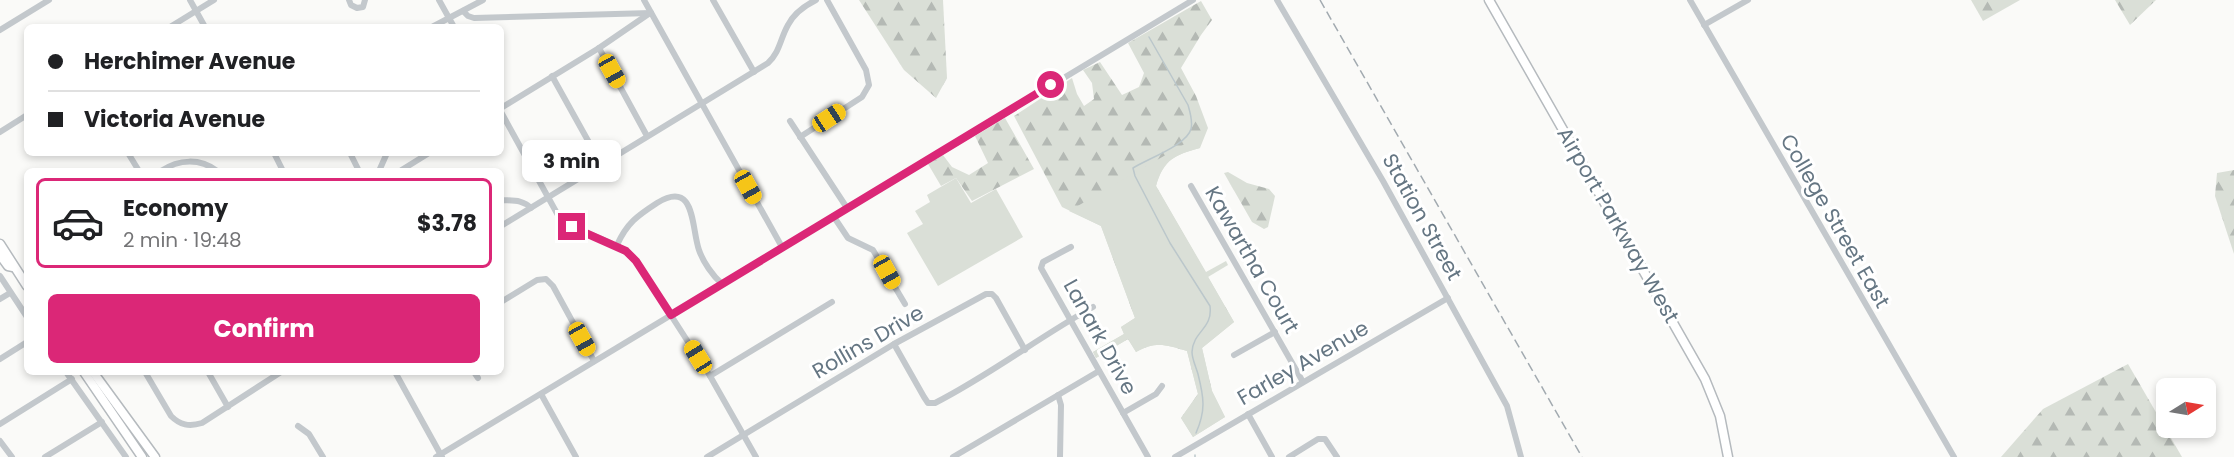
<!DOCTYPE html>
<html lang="en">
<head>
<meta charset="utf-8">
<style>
	body { margin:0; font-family:Poppins,sans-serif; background:#f6f6f6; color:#202124; height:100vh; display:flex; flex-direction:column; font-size:22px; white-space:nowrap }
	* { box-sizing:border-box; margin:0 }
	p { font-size:20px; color:#757577 }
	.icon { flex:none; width:33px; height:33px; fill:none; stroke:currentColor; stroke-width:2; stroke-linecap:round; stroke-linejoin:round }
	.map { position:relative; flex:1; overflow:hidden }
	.drawer { position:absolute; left:24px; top:168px; width:480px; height:207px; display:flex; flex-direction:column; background:#fff; border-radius:9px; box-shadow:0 3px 9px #0003 }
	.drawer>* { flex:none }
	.top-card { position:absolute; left:24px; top:24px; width:480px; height:132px; border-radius:9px; box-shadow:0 3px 9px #0003; display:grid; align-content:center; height:132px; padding:0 24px; background:#fff }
	.needle { width:39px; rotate:79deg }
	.buttons { position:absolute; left:2156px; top:378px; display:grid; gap:12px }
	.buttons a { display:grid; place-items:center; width:60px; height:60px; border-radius:9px; background:#fff; box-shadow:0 3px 9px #0003; font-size:30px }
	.end { position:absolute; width:27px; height:27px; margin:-14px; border:8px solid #db2777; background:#fff; box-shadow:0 0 0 3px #fff }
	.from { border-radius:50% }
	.bubble { position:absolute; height:42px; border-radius:9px; background:#fff; box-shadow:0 3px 9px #0003; font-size:20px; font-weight:700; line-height:42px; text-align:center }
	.car { position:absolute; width:18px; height:36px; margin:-18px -9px; border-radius:8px; box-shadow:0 0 4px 2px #0007; background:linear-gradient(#f5c518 24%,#345 0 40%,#f5c518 0 76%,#345 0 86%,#f5c518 0) }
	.top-card b { display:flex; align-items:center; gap:21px; height:57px; font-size:22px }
	.top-card b+b { border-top:2px solid #e0e0e0 }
	.top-card i { width:15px; height:15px; background:#202124 }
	ul { padding:10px 0 0; list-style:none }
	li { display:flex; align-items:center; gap:18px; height:90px; margin:0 12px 9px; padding:0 12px; border:3px solid transparent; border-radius:9px }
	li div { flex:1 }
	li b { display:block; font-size:22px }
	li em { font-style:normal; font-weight:700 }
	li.on { border-color:#db2777 }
	li>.icon { width:54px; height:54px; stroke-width:1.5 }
	.cta { display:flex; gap:12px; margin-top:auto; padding:12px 24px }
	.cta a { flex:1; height:69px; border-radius:9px; background:#db2777; color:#fff; font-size:24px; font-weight:700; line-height:69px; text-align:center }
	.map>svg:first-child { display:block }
</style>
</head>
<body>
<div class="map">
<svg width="2234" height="457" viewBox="0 0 2234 457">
	<defs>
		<pattern id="forest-firs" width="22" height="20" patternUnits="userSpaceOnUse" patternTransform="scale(1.5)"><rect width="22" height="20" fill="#dadfd7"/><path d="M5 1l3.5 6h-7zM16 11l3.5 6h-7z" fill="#b4b9b4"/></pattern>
	</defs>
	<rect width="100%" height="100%" fill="#fafaf8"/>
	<g fill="url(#forest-firs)">
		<polygon points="859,0 943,0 947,78 936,98 904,70"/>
		<polygon points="1971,0 2020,0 1983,21"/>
		<polygon points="2115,0 2156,0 2130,25"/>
		<path d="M 1201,1 L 1212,20 L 1201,35 L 1181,68 L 1196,96 L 1208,128 L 1200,148 C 1175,155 1164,159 1156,186 L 1234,322 L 1202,348 L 1212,391 L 1225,417 L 1193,437 L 1181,418 L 1198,394 L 1187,351 C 1166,345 1156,341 1136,352 L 1128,339 L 1096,358 L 1093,352 L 1124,334 L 1121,327 L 1135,318 L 1101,226 L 1062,207 L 1014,116 L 1072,78 L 1077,94 L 1084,106 L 1094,99 L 1092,83 L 1083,70 L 1100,62 L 1122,95 L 1139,87 L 1144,73 L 1128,43 Z"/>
		<polygon points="1005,118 1034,169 972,201 956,178 941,186 928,164 943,155 952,167 969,175 988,163 975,136"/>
		<polygon points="2234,170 2234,254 2215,196 2217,173"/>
		<polygon points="1228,172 1247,183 1269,189 1275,196 1268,227 1264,229 1252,222 1224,173"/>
		<polygon points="2128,364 2182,457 2001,457 2043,409"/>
	</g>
	<g fill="#dadfd7">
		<path d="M 1195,138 L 1200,148 C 1175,155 1163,159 1156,186 L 1206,272 L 1226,261 L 1228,265 L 1208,277 L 1234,322 L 1202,348 L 1212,391 L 1225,417 L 1193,437 L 1181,418 L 1198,394 L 1187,351 C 1166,345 1156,341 1136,352 L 1128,339 L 1096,358 L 1093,352 L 1124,334 L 1121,327 L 1135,318 L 1101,226 L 1069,211 Z"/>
		<polygon points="956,178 971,203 996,189 1023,237 938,286 907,233 923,224 915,211 930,202 927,195"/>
	</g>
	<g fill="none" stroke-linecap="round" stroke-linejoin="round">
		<g stroke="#bbc7cb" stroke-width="1.5">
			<path d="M 1149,37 L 1188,105 C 1190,112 1193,121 1191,129 C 1187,145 1147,159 1133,168 L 1135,176 L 1170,243 L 1210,306 C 1213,329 1193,331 1192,352 C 1192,359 1196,367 1198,374 C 1204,398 1206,410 1196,433"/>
			<polyline points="1195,457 1195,455"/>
		</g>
		<defs>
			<g id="major">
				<polyline points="1489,0 1705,379 1720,416 1728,457"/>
				<polyline points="0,244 27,286"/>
				<polyline points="0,255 8,266 13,267"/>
				<polyline points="84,372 142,457"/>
				<polyline points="93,372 155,457"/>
			</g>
		</defs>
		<use href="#major" stroke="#b5babe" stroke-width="11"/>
		<g stroke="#c3c8cc" stroke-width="6">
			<polyline points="190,0 205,27"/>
			<polyline points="349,0 351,5 357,8 363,7 365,0"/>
			<polyline points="439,0 454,27"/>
			<polyline points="644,0 782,247"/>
			<polyline points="713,0 754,72"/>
			<polyline points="1277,0 1383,181 1507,406 1521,457"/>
			<polyline points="1690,0 1954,457"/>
			<polyline points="463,11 468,16 474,18 651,13"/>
			<polyline points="1704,25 1748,0"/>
			<polyline points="170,27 214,0"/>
			<polyline points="432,27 483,0"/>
			<polyline points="0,30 49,0"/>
			<polyline points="599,48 647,136"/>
			<polyline points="552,76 601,164"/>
			<polyline points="501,108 599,48 650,13"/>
			<path d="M 501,112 L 559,217 C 582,236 614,238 636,261 L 710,376 L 756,457"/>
			<polyline points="790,121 847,208"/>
			<polyline points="0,132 27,115"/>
			<polyline points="800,137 862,97 869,85 866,70 827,0"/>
			<polyline points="128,153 139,171"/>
			<polyline points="274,153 283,171"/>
			<polyline points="350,153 359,171"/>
			<path d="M 161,171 C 179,159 200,158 217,171"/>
			<polyline points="379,171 387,153"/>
			<polyline points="400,171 429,153"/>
			<polyline points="1191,186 1303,382"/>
			<path d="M 501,200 C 512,201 522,199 531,208"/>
			<polyline points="834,217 848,238 873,250 905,304"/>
			<path d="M 501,226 L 768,63 C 780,52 780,39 788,25 C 794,13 804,6 816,0"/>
			<path d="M 617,245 C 627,223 637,216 657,203 C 696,179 691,227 699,250 C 703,262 713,276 722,284"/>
			<polyline points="1071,247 1043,262 1041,268 1148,457"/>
			<polyline points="0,276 27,317"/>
			<polyline points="0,299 10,293"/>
			<polyline points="501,302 537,280 546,279 553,286 594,361"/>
			<path d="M 894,344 L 924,397 L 928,403 L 935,403 C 990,375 1039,337 1093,307"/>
			<polyline points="1234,355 1275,332"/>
			<polyline points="0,359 27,342"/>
			<polyline points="66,372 126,457"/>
			<path d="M 145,372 L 171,416 C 180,425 189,427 202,423 L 281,372"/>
			<polyline points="208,372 228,407"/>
			<polyline points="395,372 442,457"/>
			<polyline points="474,372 478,378"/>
			<polyline points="710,376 832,302"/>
			<polyline points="541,394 576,457"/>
			<polyline points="1058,395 1061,405 1060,457"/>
			<polyline points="1123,413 1156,394 1162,386"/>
			<polyline points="1248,414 1272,457"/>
			<polyline points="0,424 72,379"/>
			<polyline points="298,426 309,434 323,457"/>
			<polyline points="0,441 12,457"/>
			<polyline points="45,457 102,422"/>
			<polyline points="436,457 1193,0"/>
			<polyline points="707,457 894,344 986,294 992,294 996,298 1025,350"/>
			<polyline points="953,457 1099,371"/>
			<polyline points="1175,457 1448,298"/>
			<polyline points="1289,457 1318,439 1325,439 1337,457"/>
		</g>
		<use href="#major" stroke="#fff" stroke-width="8"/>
		<polyline stroke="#a2aab0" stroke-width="1.5" stroke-dasharray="9 4.5" stroke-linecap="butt" points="1320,0 1582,457"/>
	</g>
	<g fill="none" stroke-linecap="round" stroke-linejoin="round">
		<polyline stroke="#db2777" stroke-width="8" points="572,227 626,251 636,261 671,315 1051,85"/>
	</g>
	<g text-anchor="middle" stroke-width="6" stroke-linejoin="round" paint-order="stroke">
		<g font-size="21" fill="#657683" stroke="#fff">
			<text transform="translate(1422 217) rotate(61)" y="7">Station Street</text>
			<text transform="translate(1835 221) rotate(60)" y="7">College Street East</text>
			<text transform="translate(1618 225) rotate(60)" y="7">Airport Parkway West</text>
			<text transform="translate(1252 260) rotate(60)" y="7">Kawartha Court</text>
			<text transform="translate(1100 337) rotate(61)" y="7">Lanark Drive</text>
			<text transform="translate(868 342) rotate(-30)" y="7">Rollins Drive</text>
			<text transform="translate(1303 363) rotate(-30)" y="7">Farley Avenue</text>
		</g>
	</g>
</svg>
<div class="buttons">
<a><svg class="needle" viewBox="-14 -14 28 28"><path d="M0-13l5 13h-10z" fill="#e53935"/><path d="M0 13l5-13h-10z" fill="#757577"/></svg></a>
</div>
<i class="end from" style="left:1051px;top:85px"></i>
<i class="end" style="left:572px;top:227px"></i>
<div class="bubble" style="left:522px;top:140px;width:99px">3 min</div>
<i class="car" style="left:612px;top:71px;rotate:151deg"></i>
<i class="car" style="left:829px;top:118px;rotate:57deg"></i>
<i class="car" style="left:748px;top:187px;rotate:151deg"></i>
<i class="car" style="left:887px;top:272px;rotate:151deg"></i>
<i class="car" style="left:582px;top:339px;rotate:151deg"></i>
<i class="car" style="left:698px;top:357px;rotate:328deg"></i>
<div class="top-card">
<b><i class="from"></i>Herchimer Avenue</b>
<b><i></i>Victoria Avenue</b>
</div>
<section class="drawer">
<ul>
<li class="on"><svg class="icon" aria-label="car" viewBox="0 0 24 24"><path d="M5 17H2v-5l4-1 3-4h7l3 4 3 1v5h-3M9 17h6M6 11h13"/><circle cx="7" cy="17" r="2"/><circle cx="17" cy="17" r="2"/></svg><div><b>Economy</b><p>2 min · 19:48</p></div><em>$3.78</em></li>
</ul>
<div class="cta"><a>Confirm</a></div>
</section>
</div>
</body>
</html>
